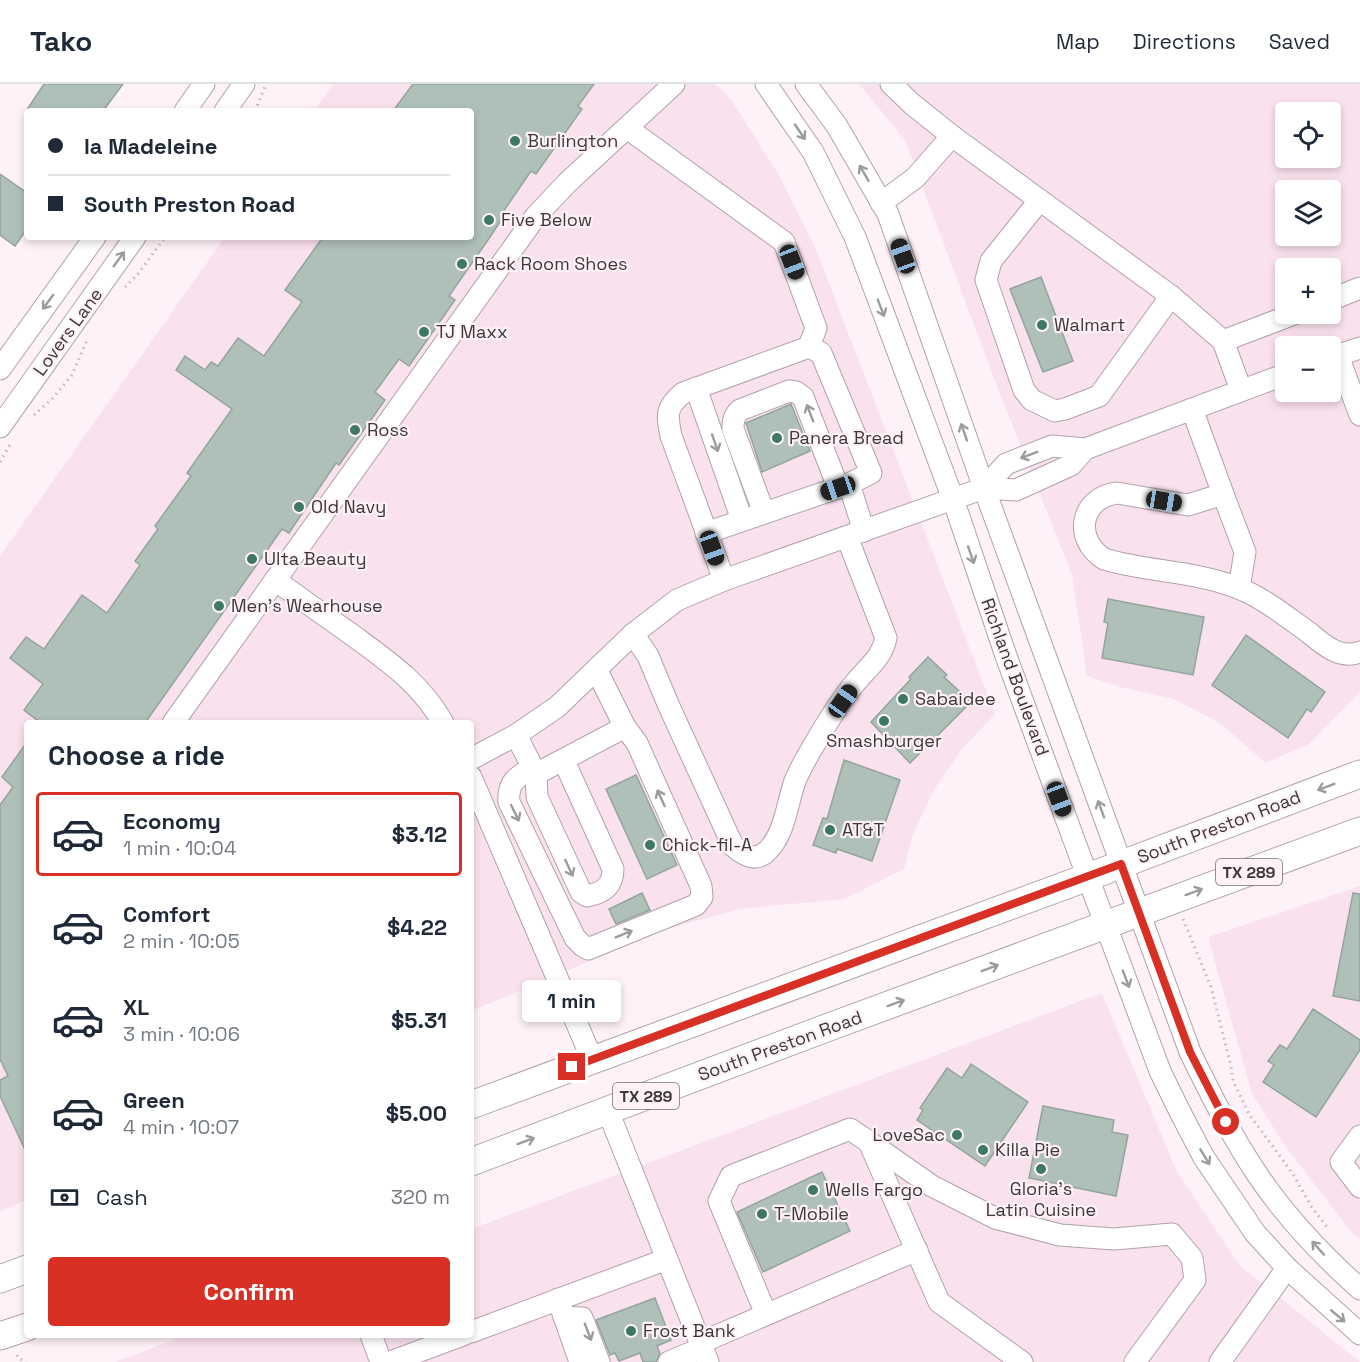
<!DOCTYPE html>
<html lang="en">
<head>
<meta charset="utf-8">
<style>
	body { margin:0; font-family:"Space Grotesk",sans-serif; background:#f6f6f7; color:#1f2937; height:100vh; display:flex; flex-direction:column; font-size:22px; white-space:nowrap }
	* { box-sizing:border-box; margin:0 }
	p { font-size:20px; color:#747a83 }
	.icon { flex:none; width:33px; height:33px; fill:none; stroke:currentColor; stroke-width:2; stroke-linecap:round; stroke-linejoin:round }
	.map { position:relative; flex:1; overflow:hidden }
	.drawer { position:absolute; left:24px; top:636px; width:450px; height:618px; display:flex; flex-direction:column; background:#fff; border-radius:6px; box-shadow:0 3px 9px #0003 }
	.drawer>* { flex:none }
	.hud { position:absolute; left:24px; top:24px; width:450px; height:132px; border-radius:6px; box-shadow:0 3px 9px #0003; display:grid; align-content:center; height:132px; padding:0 24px; background:#fff }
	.tools { position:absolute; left:1275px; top:18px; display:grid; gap:12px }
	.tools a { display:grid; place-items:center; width:66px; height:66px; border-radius:6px; background:#fff; box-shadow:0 3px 9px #0003; font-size:30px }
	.end { position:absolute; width:27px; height:27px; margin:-14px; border:8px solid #d93025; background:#fff; box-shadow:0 0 0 3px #fff }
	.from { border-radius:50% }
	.bubble { position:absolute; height:42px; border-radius:6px; background:#fff; box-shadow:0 3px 9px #0003; font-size:20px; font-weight:800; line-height:42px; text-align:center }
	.car { position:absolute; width:18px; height:36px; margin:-18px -9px; border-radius:8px; box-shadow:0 0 4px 2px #0007; background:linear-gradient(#222 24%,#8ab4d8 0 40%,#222 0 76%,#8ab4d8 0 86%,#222 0) }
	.hud b { display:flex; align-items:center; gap:21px; height:57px; font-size:22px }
	.hud b+b { border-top:2px solid #e0e1e3 }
	.hud i { width:15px; height:15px; background:#1f2937 }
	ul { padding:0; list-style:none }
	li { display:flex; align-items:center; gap:18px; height:84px; margin:0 12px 9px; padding:0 12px; border:3px solid transparent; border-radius:6px }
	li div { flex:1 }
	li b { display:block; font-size:22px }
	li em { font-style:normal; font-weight:800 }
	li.selected { border-color:#d93025 }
	li>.icon { width:54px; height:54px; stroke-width:1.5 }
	h2 { padding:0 24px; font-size:27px; line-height:72px }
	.pay { display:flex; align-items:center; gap:15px; height:66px; padding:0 24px; font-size:22px }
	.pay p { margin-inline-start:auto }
	.primary-button { display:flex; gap:12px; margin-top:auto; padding:12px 24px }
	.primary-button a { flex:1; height:69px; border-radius:6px; background:#d93025; color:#fff; font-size:24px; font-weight:800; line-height:69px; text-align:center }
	header { display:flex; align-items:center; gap:36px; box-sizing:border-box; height:84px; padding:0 30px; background:#fff; border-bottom:2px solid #e0e1e3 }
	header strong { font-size:28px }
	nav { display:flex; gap:33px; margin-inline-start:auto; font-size:21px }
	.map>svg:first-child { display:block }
</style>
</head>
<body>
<header>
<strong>Tako</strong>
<nav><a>Map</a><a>Directions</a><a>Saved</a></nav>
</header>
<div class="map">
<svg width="1360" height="1278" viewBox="0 0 1360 1278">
	<rect width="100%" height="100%" fill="#fff1f8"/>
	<g fill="#fae1ee" fill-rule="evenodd">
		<polygon points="333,0 715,0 730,14 777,88 815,163 995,630 961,666 934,706 912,752 904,785 845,815 739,825 664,846 471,927 471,639 27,639 27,1116 0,1127 0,472 225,153 471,153 471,27 314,27"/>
		<path d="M 859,0 L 1360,0 L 1360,608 L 1309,660 L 1266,679 L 1220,639 L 1174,615 L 1116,602 L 1087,592 L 1072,491 L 997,302 L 905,56 ZM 1286,28 L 1330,28 L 1330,74 L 1286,74 ZM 1286,106 L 1330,106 L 1330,152 L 1286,152 ZM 1286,184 L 1330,184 L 1330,230 L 1286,230 ZM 1286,262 L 1330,262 L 1330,308 L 1286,308 Z"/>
		<polygon points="1360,802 1360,1156 1351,1148 1286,1063 1252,1010 1208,853"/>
		<polygon points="1102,909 1176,1086 1239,1181 1360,1278 115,1278 187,1251 471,1251 471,1145"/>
	</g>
	<g fill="#afc0b9" stroke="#93a49d" stroke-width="1.5">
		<polygon points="44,0 123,0 103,27 26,27"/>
		<polygon points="413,0 594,0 578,22 582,25 536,90 531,87 503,128 505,130 490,153 449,212 455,216 409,282 399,275 375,308 385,316 339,381 336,379 289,449 282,445 145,639 41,639 24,626 43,600 10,574 26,553 44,565 82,511 107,529 140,481 135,477 158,445 155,442 191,392 187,389 232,325 176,286 185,272 205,286 211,278 218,282 238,254 264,272 302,218 285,206 323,153 471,153 471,27 393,27"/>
		<polygon points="0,90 27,109 27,145 15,162 0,151"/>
		<polygon points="1041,193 1073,277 1043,288 1010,205"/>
		<polygon points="791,320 810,367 762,388 746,339"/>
		<polygon points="1108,515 1204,533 1193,591 1102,574 1108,539 1104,538"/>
		<polygon points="1246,551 1325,608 1311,628 1307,625 1288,654 1212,601"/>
		<polygon points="928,573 947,591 944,593 971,618 910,679 871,638 911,595 909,593"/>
		<polygon points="27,658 27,1070 0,1012 0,996 8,992 0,975 0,721 13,703 2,693"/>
		<polygon points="844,676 900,696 872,777 837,765 836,769 813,761 823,734 827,735"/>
		<polygon points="636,691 677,781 647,795 606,705"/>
		<polygon points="642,809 650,826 616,840 609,825"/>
		<polygon points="1353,809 1360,810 1360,917 1333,912"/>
		<polygon points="1313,925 1360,956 1360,966 1316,1033 1263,998 1274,981 1268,977 1280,961 1287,965"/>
		<polygon points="971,980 1028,1018 985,1082 917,1036 923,1026 920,1024 947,984 962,994"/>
		<polygon points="1043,1022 1114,1036 1112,1048 1128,1051 1116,1112 1029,1094"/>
		<polygon points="822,1088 850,1147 763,1188 737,1128"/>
		<polygon points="655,1214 671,1256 657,1262 660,1270 656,1278 643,1278 640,1269 619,1277 615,1269 610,1271 596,1236"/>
	</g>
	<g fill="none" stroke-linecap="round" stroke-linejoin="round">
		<defs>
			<g id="minor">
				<polyline points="766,0 813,68 855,153 953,415 1006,572 1074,756 1160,987 1179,1026 1203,1072 1255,1149 1287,1184 1360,1250"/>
				<path d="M 806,0 L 837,42 L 888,130 L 984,404 L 1190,968 C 1211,1011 1232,1053 1259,1093 C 1287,1134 1323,1172 1360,1205"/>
				<polyline points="891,0 912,20 952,52 1171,212 1223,257 1241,306"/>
				<polyline points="185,27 204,0"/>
				<polyline points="225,27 244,0"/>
				<path d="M 627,44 L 784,158 L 816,244 L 809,263 L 683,309 C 665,324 667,331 671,352 L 724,496"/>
				<polyline points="1039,117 991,177 986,196 1024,306 1032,316 1055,327 1065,325 1099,312 1171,212"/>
				<polyline points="881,119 915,94 952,52"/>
				<polyline points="1330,216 1360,204"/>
				<polyline points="1223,257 1294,230"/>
				<polyline points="809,263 821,269 871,389 849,400"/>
				<polyline points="1338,272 1360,331"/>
				<polyline points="1330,274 1360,264"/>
				<polyline points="0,285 95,153"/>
				<polyline points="696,304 742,436"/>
				<path d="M 1192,325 L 1223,410 L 1188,421 L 1117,409 C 1080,414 1073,455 1104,475 C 1148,488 1196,487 1238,504 C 1262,513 1287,533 1308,548 C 1323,560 1339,576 1360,568"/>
				<polyline points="0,343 135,153"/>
				<polyline points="984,404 1006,380 1052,362 1085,365 1286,290"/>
				<polyline points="1223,410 1245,468 1239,504"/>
				<path d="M 764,429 L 733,345 C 733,336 734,332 740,326 L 789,307 L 796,308 L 803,313 L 838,403"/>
				<polyline points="706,449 849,400 864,447"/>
				<path d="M 275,496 C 300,514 325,532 351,550 C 386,576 421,599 443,639"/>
				<path d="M 633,550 L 648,572 L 668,620 L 733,762 C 742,770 754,778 765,769 C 785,752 787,719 795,697 C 801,683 809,669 817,656 C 828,637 841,616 855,599 C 868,583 882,574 886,554 L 847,453"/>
				<polyline points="173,639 536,132 567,99 674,0"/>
				<polyline points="516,651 536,690 625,643 597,587"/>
				<polyline points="471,675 516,651 557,623 633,550 677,516 724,496 984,404 1016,406 1071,381 1085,365"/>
				<path d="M 533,683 C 518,692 507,698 509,718 L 575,854 L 583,862 L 588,865 L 696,821 L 702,813 L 701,802 L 637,659 L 625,643"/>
				<path d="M 536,690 L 537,713 L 581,808 L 587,812 C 603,809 613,802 613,785 L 564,677"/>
				<polyline points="471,693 592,975"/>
				<polyline points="608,1027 708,1278"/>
				<polyline points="1360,1052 1341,1078 1360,1103"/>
				<polyline points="869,1058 932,1102 995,1134 1060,1151 1114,1155 1172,1150 1192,1174 1195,1196 1135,1278"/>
				<polyline points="558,1215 580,1278"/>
				<polyline points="766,1230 719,1117 731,1092 850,1045 869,1058 939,1218 1022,1278"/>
				<polyline points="564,1233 582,1234 599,1278"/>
				<polyline points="471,1248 667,1175"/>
				<polyline points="371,1251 381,1278"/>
				<polyline points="700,1259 917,1166"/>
				<polyline points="390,1278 463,1251"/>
				<polyline points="669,1278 702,1264"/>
				<polyline points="1220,1278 1287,1184"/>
			</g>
			<g id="major">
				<polyline points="471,1021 1088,793 1360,690"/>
				<polyline points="471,1078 821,946 1360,747"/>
				<polyline points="0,1195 27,1185"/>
				<polyline points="0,1252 27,1243"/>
			</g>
		</defs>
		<use href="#minor" stroke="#b1a1aa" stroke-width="23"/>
		<use href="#major" stroke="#b1a1aa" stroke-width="29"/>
		<g stroke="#c1b6bb" stroke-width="3" stroke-dasharray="1.5 4.5" stroke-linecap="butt">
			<polyline points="255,27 266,0"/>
			<polyline points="125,203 138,190 165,153"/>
			<polyline points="34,331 53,314 72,291 87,256"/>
			<polyline points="0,378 11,359"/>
			<polyline points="1183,835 1211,903 1231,982 1233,997 1249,1030 1293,1090 1311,1122 1329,1146"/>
			<polyline points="17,1271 18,1274 26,1278"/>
		</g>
		<use href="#minor" stroke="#fff" stroke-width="21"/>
		<use href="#major" stroke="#fff" stroke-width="27"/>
	</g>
	<defs><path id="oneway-shaft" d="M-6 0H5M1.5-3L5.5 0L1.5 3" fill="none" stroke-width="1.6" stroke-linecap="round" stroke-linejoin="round" transform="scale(1.5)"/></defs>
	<g stroke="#9e9b9c">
		<use href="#oneway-shaft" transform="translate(800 48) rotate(56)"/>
		<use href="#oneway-shaft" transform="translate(864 89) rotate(-120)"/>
		<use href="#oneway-shaft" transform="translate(119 175) rotate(-54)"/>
		<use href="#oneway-shaft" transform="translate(48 218) rotate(126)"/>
		<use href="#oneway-shaft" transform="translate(881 224) rotate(69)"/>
		<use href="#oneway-shaft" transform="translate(810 329) rotate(-111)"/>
		<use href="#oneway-shaft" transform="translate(964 348) rotate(-109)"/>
		<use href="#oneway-shaft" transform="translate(715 359) rotate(71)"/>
		<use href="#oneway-shaft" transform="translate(1029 371) rotate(159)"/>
		<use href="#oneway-shaft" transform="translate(971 471) rotate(71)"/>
		<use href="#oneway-shaft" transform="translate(1326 703) rotate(159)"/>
		<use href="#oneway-shaft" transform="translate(661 714) rotate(-114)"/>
		<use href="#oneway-shaft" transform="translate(1101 725) rotate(-110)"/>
		<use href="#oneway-shaft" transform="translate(515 729) rotate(64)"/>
		<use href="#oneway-shaft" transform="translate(569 784) rotate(65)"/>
		<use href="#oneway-shaft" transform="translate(1194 808) rotate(-20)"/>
		<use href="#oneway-shaft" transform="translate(624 850) rotate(-22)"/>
		<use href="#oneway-shaft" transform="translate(990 884) rotate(-21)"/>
		<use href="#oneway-shaft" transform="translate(1126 895) rotate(69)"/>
		<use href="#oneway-shaft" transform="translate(896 919) rotate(-20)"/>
		<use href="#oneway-shaft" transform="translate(526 1057) rotate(-20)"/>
		<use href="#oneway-shaft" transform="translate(1205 1073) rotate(59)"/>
		<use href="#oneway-shaft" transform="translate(1318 1164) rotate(-132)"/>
		<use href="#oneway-shaft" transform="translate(1338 1232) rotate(40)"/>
		<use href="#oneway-shaft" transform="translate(588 1248) rotate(69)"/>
	</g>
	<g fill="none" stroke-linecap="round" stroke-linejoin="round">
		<polyline stroke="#d93025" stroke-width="8" points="572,983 1121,780 1190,968 1226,1038"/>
	</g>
	<g fill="#3d7863" stroke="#fff1f8" stroke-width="2">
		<circle cx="515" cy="57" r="6"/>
		<circle cx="489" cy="136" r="6"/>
		<circle cx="462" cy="180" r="6"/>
		<circle cx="1042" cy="241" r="6"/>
		<circle cx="424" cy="248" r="6"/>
		<circle cx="355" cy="346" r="6"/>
		<circle cx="777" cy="354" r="6"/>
		<circle cx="299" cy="423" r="6"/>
		<circle cx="252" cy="475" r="6"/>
		<circle cx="219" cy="522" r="6"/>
		<circle cx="903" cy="615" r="6"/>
		<circle cx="884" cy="637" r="6"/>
		<circle cx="830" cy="746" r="6"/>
		<circle cx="650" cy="761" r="6"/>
		<circle cx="957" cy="1051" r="6"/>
		<circle cx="983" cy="1066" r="6"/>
		<circle cx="1041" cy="1085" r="6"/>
		<circle cx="813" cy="1106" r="6"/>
		<circle cx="762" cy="1130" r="6"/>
		<circle cx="631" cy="1247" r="6"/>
	</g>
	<g text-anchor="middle" stroke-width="4.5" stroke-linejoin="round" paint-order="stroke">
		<g fill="#fff1f8" stroke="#776f73" stroke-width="1.5">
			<rect x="1216" y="775" width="66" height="26" rx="4.5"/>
			<rect x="613" y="999" width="66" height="26" rx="4.5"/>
		</g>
		<g font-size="16" font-weight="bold" fill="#3d373a">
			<text x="1249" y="794">TX 289</text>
			<text x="646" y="1018">TX 289</text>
		</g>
		<g font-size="18" fill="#3d373a" stroke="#fff1f8" text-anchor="start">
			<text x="527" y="63">Burlington</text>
			<text x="501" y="142">Five Below</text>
			<text x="474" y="186">Rack Room Shoes</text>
			<text x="1054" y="247">Walmart</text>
			<text x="436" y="254">TJ Maxx</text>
			<text x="367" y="352">Ross</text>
			<text x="789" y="360">Panera Bread</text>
			<text x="311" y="429">Old Navy</text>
			<text x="264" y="481">Ulta Beauty</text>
			<text x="231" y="528">Men's Wearhouse</text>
			<text x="915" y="621">Sabaidee</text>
			<text x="884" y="663" text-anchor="middle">Smashburger</text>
			<text x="842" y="752">AT&amp;T</text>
			<text x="662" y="767">Chick-fil-A</text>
			<text x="945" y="1057" text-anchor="end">LoveSac</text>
			<text x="995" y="1072">Killa Pie</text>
			<text x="1041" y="1111" text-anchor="middle">Gloria's<tspan x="1041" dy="21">Latin Cuisine</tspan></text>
			<text x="825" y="1112">Wells Fargo</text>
			<text x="774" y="1136">T-Mobile</text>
			<text x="643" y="1253">Frost Bank</text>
		</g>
		<g font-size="18" fill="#3d373a" stroke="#fff1f8">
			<text transform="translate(68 248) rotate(-54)" y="6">Lovers Lane</text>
			<text transform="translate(1015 593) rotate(70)" y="6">Richland Boulevard</text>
			<text transform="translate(1219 743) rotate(-21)" y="6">South Preston Road</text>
			<text transform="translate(780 962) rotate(-20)" y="6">South Preston Road</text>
		</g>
	</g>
</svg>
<div class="tools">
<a><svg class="icon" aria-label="locate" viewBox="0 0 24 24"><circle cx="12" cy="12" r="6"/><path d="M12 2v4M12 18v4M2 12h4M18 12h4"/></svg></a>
<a><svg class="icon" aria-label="layers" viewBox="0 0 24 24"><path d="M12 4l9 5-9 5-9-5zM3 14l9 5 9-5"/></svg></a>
<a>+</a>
<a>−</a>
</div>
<i class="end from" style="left:1226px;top:1038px"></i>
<i class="end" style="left:572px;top:983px"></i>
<div class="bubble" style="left:522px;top:896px;width:99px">1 min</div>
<i class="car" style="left:903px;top:172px;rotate:340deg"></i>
<i class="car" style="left:792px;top:178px;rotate:159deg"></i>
<i class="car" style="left:838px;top:404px;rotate:251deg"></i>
<i class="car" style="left:1164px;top:417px;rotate:99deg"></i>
<i class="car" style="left:712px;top:464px;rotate:160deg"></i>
<i class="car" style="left:843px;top:617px;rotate:35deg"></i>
<i class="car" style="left:1059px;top:715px;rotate:159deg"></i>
<div class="hud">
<b><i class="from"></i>la Madeleine</b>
<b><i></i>South Preston Road</b>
</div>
<section class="drawer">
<h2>Choose a ride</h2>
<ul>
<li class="selected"><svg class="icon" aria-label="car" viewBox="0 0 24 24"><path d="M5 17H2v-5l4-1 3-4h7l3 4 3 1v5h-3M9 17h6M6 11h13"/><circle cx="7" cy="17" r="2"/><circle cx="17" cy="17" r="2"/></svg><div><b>Economy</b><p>1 min · 10:04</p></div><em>$3.12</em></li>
<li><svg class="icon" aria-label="car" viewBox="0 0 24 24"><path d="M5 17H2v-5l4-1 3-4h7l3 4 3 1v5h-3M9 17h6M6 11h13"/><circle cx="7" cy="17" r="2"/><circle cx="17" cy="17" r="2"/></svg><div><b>Comfort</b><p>2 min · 10:05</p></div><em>$4.22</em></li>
<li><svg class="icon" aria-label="car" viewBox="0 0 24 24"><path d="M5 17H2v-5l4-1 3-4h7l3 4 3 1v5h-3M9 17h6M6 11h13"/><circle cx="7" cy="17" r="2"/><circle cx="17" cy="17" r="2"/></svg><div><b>XL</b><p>3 min · 10:06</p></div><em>$5.31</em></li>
<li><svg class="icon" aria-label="car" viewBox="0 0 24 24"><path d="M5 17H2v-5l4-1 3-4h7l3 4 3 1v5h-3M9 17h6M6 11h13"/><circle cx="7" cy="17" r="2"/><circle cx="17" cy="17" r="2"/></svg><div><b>Green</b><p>4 min · 10:07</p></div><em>$5.00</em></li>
</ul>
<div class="pay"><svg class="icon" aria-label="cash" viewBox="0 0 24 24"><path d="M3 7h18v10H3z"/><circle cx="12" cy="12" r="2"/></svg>Cash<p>320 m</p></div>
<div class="primary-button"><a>Confirm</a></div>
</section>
</div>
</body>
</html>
